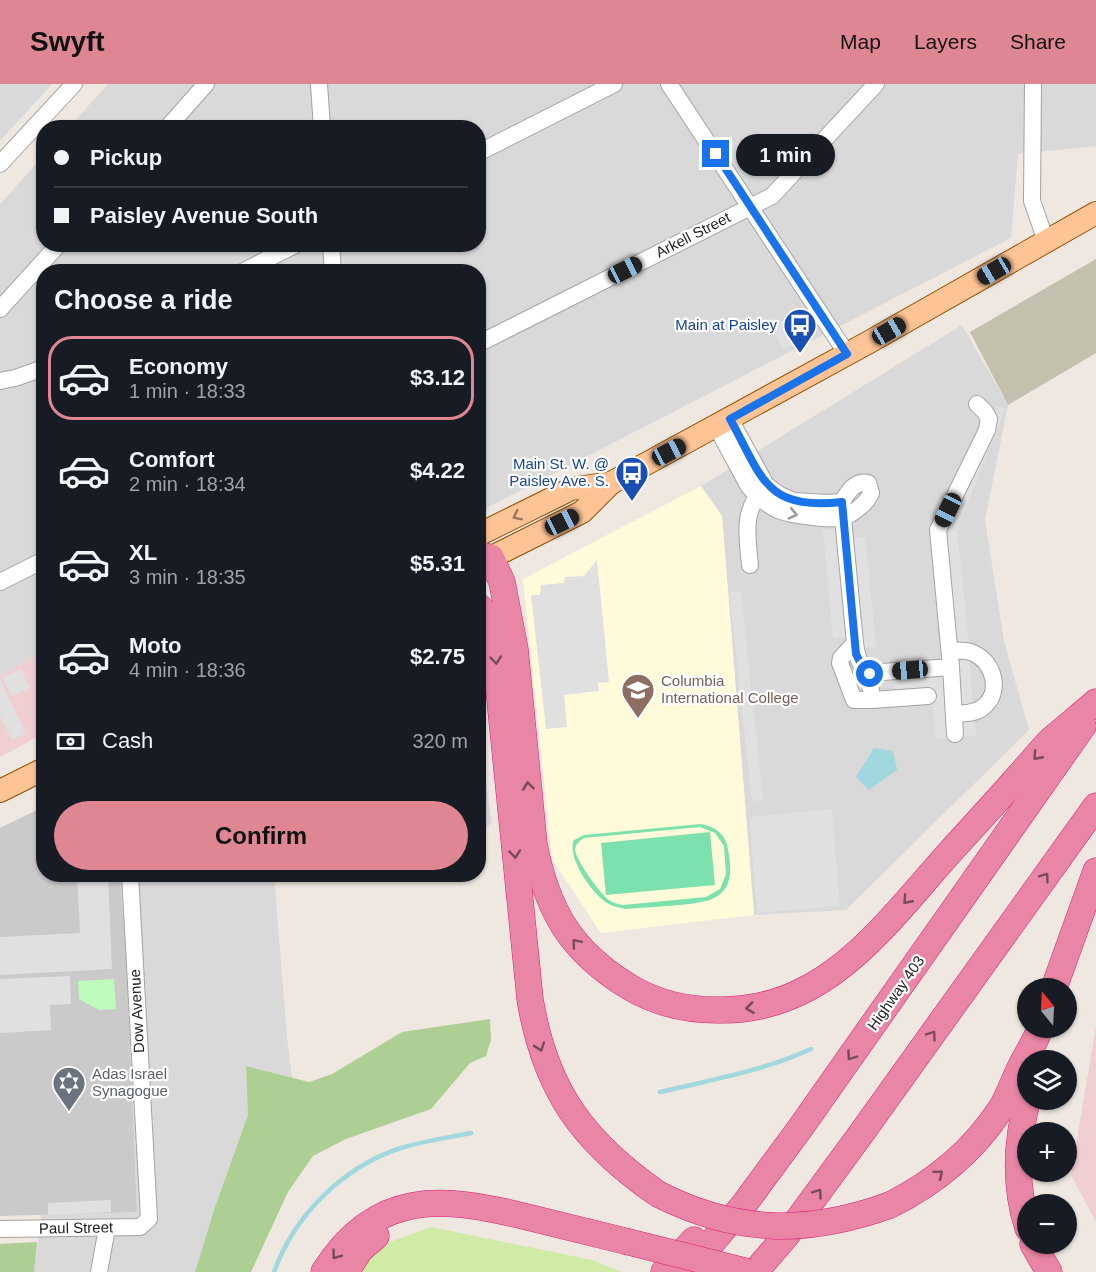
<!DOCTYPE html>
<html lang="en">
<head>
<meta charset="utf-8">
<style>
	body { margin:0; font-family:Arial,sans-serif; background:#242831; color:#f1f3f6; height:100vh; display:flex; flex-direction:column; font-size:22px; white-space:nowrap }
	* { box-sizing:border-box; margin:0 }
	p { font-size:20px; color:#9ea1a6 }
	.icon { flex:none; width:33px; height:33px; fill:none; stroke:currentColor; stroke-width:2; stroke-linecap:round; stroke-linejoin:round }
	.map { position:relative; flex:1; overflow:hidden }
	.details { position:absolute; left:36px; top:180px; width:450px; height:618px; display:flex; flex-direction:column; background:#171b24; border-radius:24px; box-shadow:0 2px 4px #0004 }
	.details>* { flex:none }
	.top-card { position:absolute; left:36px; top:36px; width:450px; height:132px; border-radius:24px; box-shadow:0 2px 4px #0004; display:grid; align-content:center; height:132px; padding:0 18px; background:#171b24 }
	.needle { width:39px; rotate:342deg }
	.fabs { position:absolute; left:1017px; top:894px; display:grid; gap:12px }
	.fabs a { display:grid; place-items:center; width:60px; height:60px; border-radius:50%; background:#171b24; box-shadow:0 2px 4px #0004; font-size:30px }
	.end { position:absolute; width:27px; height:27px; margin:-14px; border:8px solid #1a73e8; background:#fff; box-shadow:0 0 0 3px #fff }
	.from { border-radius:50% }
	.bubble { position:absolute; height:42px; border-radius:21px; background:#171b24; box-shadow:0 2px 4px #0004; font-size:20px; font-weight:700; line-height:42px; text-align:center }
	.car { position:absolute; width:18px; height:36px; margin:-18px -9px; border-radius:8px; box-shadow:0 0 4px 2px #0007; background:linear-gradient(#222 24%,#8ab4d8 0 40%,#222 0 76%,#8ab4d8 0 86%,#222 0) }
	.top-card b { display:flex; align-items:center; gap:21px; height:57px; font-size:22px }
	.top-card b+b { border-top:2px solid #363941 }
	.top-card i { width:15px; height:15px; background:#f1f3f6 }
	ul { padding:0; list-style:none }
	li { display:flex; align-items:center; gap:18px; height:84px; margin:0 12px 9px; padding:0 6px; border:3px solid transparent; border-radius:24px }
	li div { flex:1 }
	li b { display:block; font-size:22px }
	li em { font-style:normal; font-weight:700 }
	li.active { border-color:#df8693 }
	li>.icon { width:54px; height:54px; stroke-width:1.5 }
	h2 { padding:0 18px; font-size:27px; line-height:72px }
	.pay { display:flex; align-items:center; gap:15px; height:66px; padding:0 18px; font-size:22px }
	.pay p { margin-inline-start:auto }
	.button { display:flex; gap:12px; margin-top:auto; padding:12px 18px }
	.button a { flex:1; height:69px; border-radius:36px; background:#df8693; color:#111; font-size:24px; font-weight:700; line-height:69px; text-align:center }
	header { display:flex; align-items:center; gap:36px; box-sizing:border-box; height:84px; padding:0 30px; background:#df8693; color:#111 }
	header strong { font-size:28px }
	nav { display:flex; gap:33px; margin-inline-start:auto; font-size:21px }
	.map>svg:first-child { display:block }
</style>
</head>
<body>
<header>
<strong>Swyft</strong>
<nav><a>Map</a><a>Layers</a><a>Share</a></nav>
</header>
<div class="map">
<svg width="1096" height="1188" viewBox="0 0 1096 1188">
	<rect width="100%" height="100%" fill="#eee8e1"/>
	<g fill="#dad9d9">
		<polygon points="0,0 52,0 0,57"/>
		<polygon points="108,0 1096,0 1096,62 1018,70 1011,154 479,428 478,188 44,188 43,568 0,592 0,120 43,72 44,160 478,160 478,44 69,43"/>
		<polygon points="962,241 1008,321 985,436 1004,557 1029,646 846,826 754,831 722,432 701,402"/>
		<polygon points="479,656 492,739 479,748 478,748"/>
		<polygon points="120,791 274,791 287,953 292,994 246,982 248,1031 215,1123 195,1188 34,1188 41,1131 137,1128 127,886"/>
	</g>
	<g fill="#f0cfd2">
		<polygon points="43,568 43,650 0,673 0,592"/>
		<polygon points="1096,942 1096,1138 1071,1091"/>
	</g>
	<polygon fill="#fffad9" points="701,402 722,432 754,831 601,849 552,775 523,495"/>
	<polygon fill="#cacaca" points="43,723 44,790 120,791 127,886 137,1128 0,1132 0,744"/>
	<polygon fill="#c3c0ad" points="1096,175 1096,269 1008,321 970,248"/>
	<polygon fill="#d0eba5" points="431,1143 592,1176 621,1188 357,1188 371,1165"/>
	<g fill="#adcf94">
		<polygon points="490,935 491,956 486,972 470,979 431,1025 346,1055 313,1072 288,1108 251,1188 195,1188 215,1123 248,1031 246,982 309,998 332,990 402,948"/>
		<polygon points="37,1158 34,1188 0,1188 0,1160"/>
	</g>
	<polygon fill="#befbbb" points="114,895 116,925 99,926 79,915 78,897"/>
	<g fill="#7ce1ad" fill-rule="evenodd">
		<path d="M 701,740 C 716,743 726,750 728,766 C 730,776 732,789 728,799 C 726,806 719,812 712,815 C 696,822 645,823 625,825 C 618,823 612,822 607,819 C 592,810 566,772 574,756 L 584,751 ZM 700,743 L 715,749 L 724,762 L 726,790 L 720,805 L 706,813 L 623,821 C 618,820 613,819 609,816 C 601,811 575,775 575,765 C 576,760 579,757 584,754 Z"/>
		<polygon points="710,748 715,801 606,811 601,759"/>
	</g>
	<g fill="#e0e0e0">
		<polygon points="796,228 809,251 783,265 771,243"/>
		<polygon points="997,322 1005,325 957,446 969,559 955,560 943,447"/>
		<polygon points="852,444 853,454 865,453 876,563 847,565 846,553 833,554 823,446"/>
		<polygon points="597,476 609,598 598,599 599,607 564,611 567,643 546,645 531,511 540,511 541,501 564,499 565,493 584,492"/>
		<polygon points="741,507 763,716 752,717 729,508"/>
		<polygon points="969,576 976,652 936,655 931,603 894,606 893,595 955,578"/>
		<polygon points="21,585 29,604 11,612 3,594"/>
		<polygon points="0,596 26,649 12,656 0,632"/>
		<polygon points="832,725 840,822 757,829 749,733"/>
		<polygon points="77,791 108,791 112,885 0,891 0,853 80,849"/>
		<polygon points="70,892 71,920 50,921 51,946 0,949 0,895"/>
		<polygon points="111,1116 111,1128 48,1131 48,1119"/>
	</g>
	<polygon fill="#a0d8de" points="874,664 893,667 897,686 869,706 856,693"/>
	<g fill="none" stroke-linecap="round" stroke-linejoin="round">
		<g stroke="#a0d8de" stroke-width="4.5">
			<path d="M 660,1008 C 711,996 763,987 811,965"/>
			<path d="M 274,1188 C 294,1132 342,1084 398,1065 C 422,1057 447,1054 471,1049"/>
		</g>
		<defs>
			<g id="minor">
				<polyline points="319,0 322,44"/>
				<polyline points="669,0 847,270"/>
				<polyline points="1033,0 1032,117 1046,157"/>
				<polyline points="167,44 206,0"/>
				<polyline points="478,69 614,0"/>
				<polyline points="0,80 74,0"/>
				<polyline points="331,160 333,188"/>
				<polyline points="242,188 297,160"/>
				<polyline points="0,225 59,160"/>
				<polyline points="478,260 772,112 876,0"/>
				<polyline points="0,297 15,294 44,284"/>
				<polyline points="730,335 766,401 780,411 794,417 827,419 842,418"/>
				<path d="M 716,342 L 749,403 C 757,412 767,421 778,426 C 790,431 832,437 844,433 C 853,430 868,418 871,409 L 868,399 C 855,396 848,408 842,418 L 843,434 L 855,559 C 857,573 859,581 869,589 L 951,583 L 938,446 L 987,346 L 989,335 L 985,328 L 977,320"/>
				<path d="M 750,481 C 747,452 742,426 764,404"/>
				<polyline points="0,498 44,476"/>
				<polyline points="855,559 841,574 840,579 854,616 872,616"/>
				<path d="M 950,567 C 958,566 966,566 973,569 C 995,578 1002,610 982,624 C 974,630 963,629 954,630"/>
				<polyline points="951,583 955,650"/>
				<polyline points="869,589 872,616 928,612"/>
				<polyline points="0,1145 140,1143 149,1135 130,790"/>
				<polyline points="99,1188 107,1144"/>
			</g>
			<g id="major">
				<polyline points="478,451 571,405 611,399"/>
				<polyline points="478,480 582,428 611,399 871,257 1096,129"/>
				<polyline points="0,707 44,685"/>
			</g>
			<g id="highway">
				<path d="M 478,470 L 491,474 L 502,498 L 515,565 L 534,760 C 547,827 571,868 631,904 C 657,919 687,926 717,926 C 826,929 886,839 951,767 C 973,743 996,718 1018,693 C 1029,681 1039,668 1051,656 C 1066,643 1081,631 1096,618"/>
				<path d="M 478,522 L 487,531 L 493,547 L 530,915 C 545,1006 583,1058 658,1110"/>
				<polyline points="1054,904 1096,787"/>
				<path d="M 1028,1014 C 1016,1058 1014,1101 1028,1144"/>
				<path d="M 890,1121 C 934,1099 973,1067 1000,1026 C 1009,1012 1014,995 1022,980 C 1028,968 1036,957 1040,944"/>
				<polyline points="1033,1160 1049,1188"/>
				<path d="M 324,1188 C 376,1105 443,1112 527,1133 C 559,1141 592,1149 625,1157"/>
				<polyline points="346,1188 360,1166 376,1152"/>
				<polyline points="664,1188 694,1156"/>
				<polyline points="687,1188 742,1123 801,1043 1083,642"/>
				<polyline points="755,1188 786,1152 858,1054 1096,722"/>
			</g>
		</defs>
		<use href="#minor" stroke="#a3a3a3" stroke-width="18"/>
		<use href="#major" stroke="#945000" stroke-width="24"/>
		<use href="#highway" stroke="#dd1e78" stroke-width="27"/>
		<use href="#minor" stroke="#fff" stroke-width="16"/>
		<use href="#major" stroke="#ffc495" stroke-width="22"/>
		<use href="#highway" stroke="#e985a5" stroke-width="26"/>
		<defs>
			<g id="highway-bridge">
				<path d="M 658,1110 C 737,1150 807,1151 890,1121"/>
				<polyline points="625,1157 749,1188"/>
			</g>
		</defs>
		<use href="#highway-bridge" stroke="#dd1e78" stroke-width="27" stroke-linecap="butt"/>
		<use href="#highway-bridge" stroke="#e985a5" stroke-width="26"/>
	</g>
	<defs><path id="oneway-chevron" d="M-2-3.5L2.5 0L-2 3.5" fill="none" stroke-width="1.6" stroke-linecap="round" stroke-linejoin="round" transform="scale(1.5)"/></defs>
	<use stroke="#999" href="#oneway-chevron" transform="translate(793 430) rotate(13)"/>
	<use stroke="#99785f" href="#oneway-chevron" transform="translate(517 432) rotate(154)"/>
	<g stroke="#784b5a">
		<use href="#oneway-chevron" transform="translate(496 576) rotate(84)"/>
		<use href="#oneway-chevron" transform="translate(1037 672) rotate(132)"/>
		<use href="#oneway-chevron" transform="translate(528 702) rotate(-96)"/>
		<use href="#oneway-chevron" transform="translate(515 770) rotate(84)"/>
		<use href="#oneway-chevron" transform="translate(1045 793) rotate(-54)"/>
		<use href="#oneway-chevron" transform="translate(907 816) rotate(132)"/>
		<use href="#oneway-chevron" transform="translate(576 859) rotate(-130)"/>
		<use href="#oneway-chevron" transform="translate(750 924) rotate(173)"/>
		<use href="#oneway-chevron" transform="translate(932 951) rotate(-54)"/>
		<use href="#oneway-chevron" transform="translate(540 963) rotate(71)"/>
		<use href="#oneway-chevron" transform="translate(851 972) rotate(125)"/>
		<use href="#oneway-chevron" transform="translate(939 1090) rotate(-40)"/>
		<use href="#oneway-chevron" transform="translate(818 1109) rotate(-54)"/>
		<use href="#oneway-chevron" transform="translate(336 1171) rotate(126)"/>
	</g>
	<g fill="none" stroke-linecap="round" stroke-linejoin="round">
		<path stroke="#1a73e8" stroke-width="8" d="M 716,70 L 847,270 L 730,335 C 763,394 764,426 842,418 L 856,570 L 863,584 L 870,590"/>
	</g>
	<defs>
		<symbol id="bus-pin" viewBox="-11 -11 22 30"><path d="M0 17L-7.5 6A9.5 9.5 0 1 1 7.5 6Z" fill="#1a4fb4" stroke="#fff"/><path d="M-5-6H5V4H4V6H2V4H-2V6H-4V4H-5ZM-3.5-4V0h7V-4ZM-3.5 1.2v1.5H-2V1.2ZM2 1.2v1.5H3.5V1.2Z" fill="#fff"/></symbol>
		<symbol id="school-pin" viewBox="-11 -11 22 30"><path d="M0 17L-7.5 6A9.5 9.5 0 1 1 7.5 6Z" fill="#8d6e63" stroke="#fff"/><path d="M0-5L7-2L0 1L-7-2ZM-4 1L0 2.5L4 1V4Q0 6-4 4Z" fill="#fff"/></symbol>
		<symbol id="synagogue-pin" viewBox="-11 -11 22 30"><path d="M0 17L-7.5 6A9.5 9.5 0 1 1 7.5 6Z" fill="#6b7280" stroke="#fff"/><path d="M0-6.5L5.6 3.2H-5.6ZM0 6.5L5.6-3.2H-5.6Z" fill="#fff"/></symbol>
	</defs>
	<g fill-rule="evenodd">
		<use href="#bus-pin" x="781" y="222" width="38" height="52"/>
		<use href="#bus-pin" x="613" y="370" width="38" height="52"/>
		<use href="#school-pin" x="619" y="587" width="38" height="52"/>
		<use href="#synagogue-pin" x="50" y="980" width="38" height="52"/>
	</g>
	<g text-anchor="middle" stroke-width="4.5" stroke-linejoin="round" paint-order="stroke">
		<g font-size="15" fill="#1c1c1c" stroke="#fff">
			<text transform="translate(693 151) rotate(-27)" y="5">Arkell Street</text>
			<text transform="translate(896 909) rotate(-55)" y="5">Highway 403</text>
			<text transform="translate(137 927) rotate(-93)" y="5">Dow Avenue</text>
			<text transform="translate(76 1144) rotate(-1)" y="5">Paul Street</text>
		</g>
		<g font-size="15" fill="#164399" stroke="#fff" text-anchor="end">
			<text x="777" y="246">Main at Paisley</text>
			<text x="609" y="385">Main St. W. @<tspan x="609" dy="17">Paisley Ave. S.</tspan></text>
		</g>
		<g font-size="15" fill="#785e54" stroke="#fff" text-anchor="start">
			<text x="661" y="602">Columbia<tspan x="661" dy="17">International College</tspan></text>
		</g>
		<g font-size="15" fill="#5b616d" stroke="#fff" text-anchor="start">
			<text x="92" y="995">Adas Israel<tspan x="92" dy="17">Synagogue</tspan></text>
		</g>
	</g>
</svg>
<div class="fabs">
<a><svg class="needle" viewBox="-14 -14 28 28"><path d="M0-13l5 13h-10z" fill="#e53935"/><path d="M0 13l5-13h-10z" fill="#9ea1a6"/></svg></a>
<a><svg class="icon" aria-label="layers" viewBox="0 0 24 24"><path d="M12 4l9 5-9 5-9-5zM3 14l9 5 9-5"/></svg></a>
<a>+</a>
<a>−</a>
</div>
<i class="end from" style="left:870px;top:590px"></i>
<i class="end" style="left:716px;top:70px"></i>
<div class="bubble" style="left:736px;top:50px;width:99px">1 min</div>
<i class="car" style="left:625px;top:186px;rotate:63deg"></i>
<i class="car" style="left:994px;top:187px;rotate:240deg"></i>
<i class="car" style="left:889px;top:247px;rotate:60deg"></i>
<i class="car" style="left:669px;top:368px;rotate:62deg"></i>
<i class="car" style="left:948px;top:426px;rotate:206deg"></i>
<i class="car" style="left:562px;top:438px;rotate:64deg"></i>
<i class="car" style="left:910px;top:586px;rotate:265deg"></i>
<div class="top-card">
<b><i class="from"></i>Pickup</b>
<b><i></i>Paisley Avenue South</b>
</div>
<section class="details">
<h2>Choose a ride</h2>
<ul>
<li class="active"><svg class="icon" aria-label="car" viewBox="0 0 24 24"><path d="M5 17H2v-5l4-1 3-4h7l3 4 3 1v5h-3M9 17h6M6 11h13"/><circle cx="7" cy="17" r="2"/><circle cx="17" cy="17" r="2"/></svg><div><b>Economy</b><p>1 min · 18:33</p></div><em>$3.12</em></li>
<li><svg class="icon" aria-label="car" viewBox="0 0 24 24"><path d="M5 17H2v-5l4-1 3-4h7l3 4 3 1v5h-3M9 17h6M6 11h13"/><circle cx="7" cy="17" r="2"/><circle cx="17" cy="17" r="2"/></svg><div><b>Comfort</b><p>2 min · 18:34</p></div><em>$4.22</em></li>
<li><svg class="icon" aria-label="car" viewBox="0 0 24 24"><path d="M5 17H2v-5l4-1 3-4h7l3 4 3 1v5h-3M9 17h6M6 11h13"/><circle cx="7" cy="17" r="2"/><circle cx="17" cy="17" r="2"/></svg><div><b>XL</b><p>3 min · 18:35</p></div><em>$5.31</em></li>
<li><svg class="icon" aria-label="car" viewBox="0 0 24 24"><path d="M5 17H2v-5l4-1 3-4h7l3 4 3 1v5h-3M9 17h6M6 11h13"/><circle cx="7" cy="17" r="2"/><circle cx="17" cy="17" r="2"/></svg><div><b>Moto</b><p>4 min · 18:36</p></div><em>$2.75</em></li>
</ul>
<div class="pay"><svg class="icon" aria-label="cash" viewBox="0 0 24 24"><path d="M3 7h18v10H3z"/><circle cx="12" cy="12" r="2"/></svg>Cash<p>320 m</p></div>
<div class="button"><a>Confirm</a></div>
</section>
</div>
</body>
</html>
